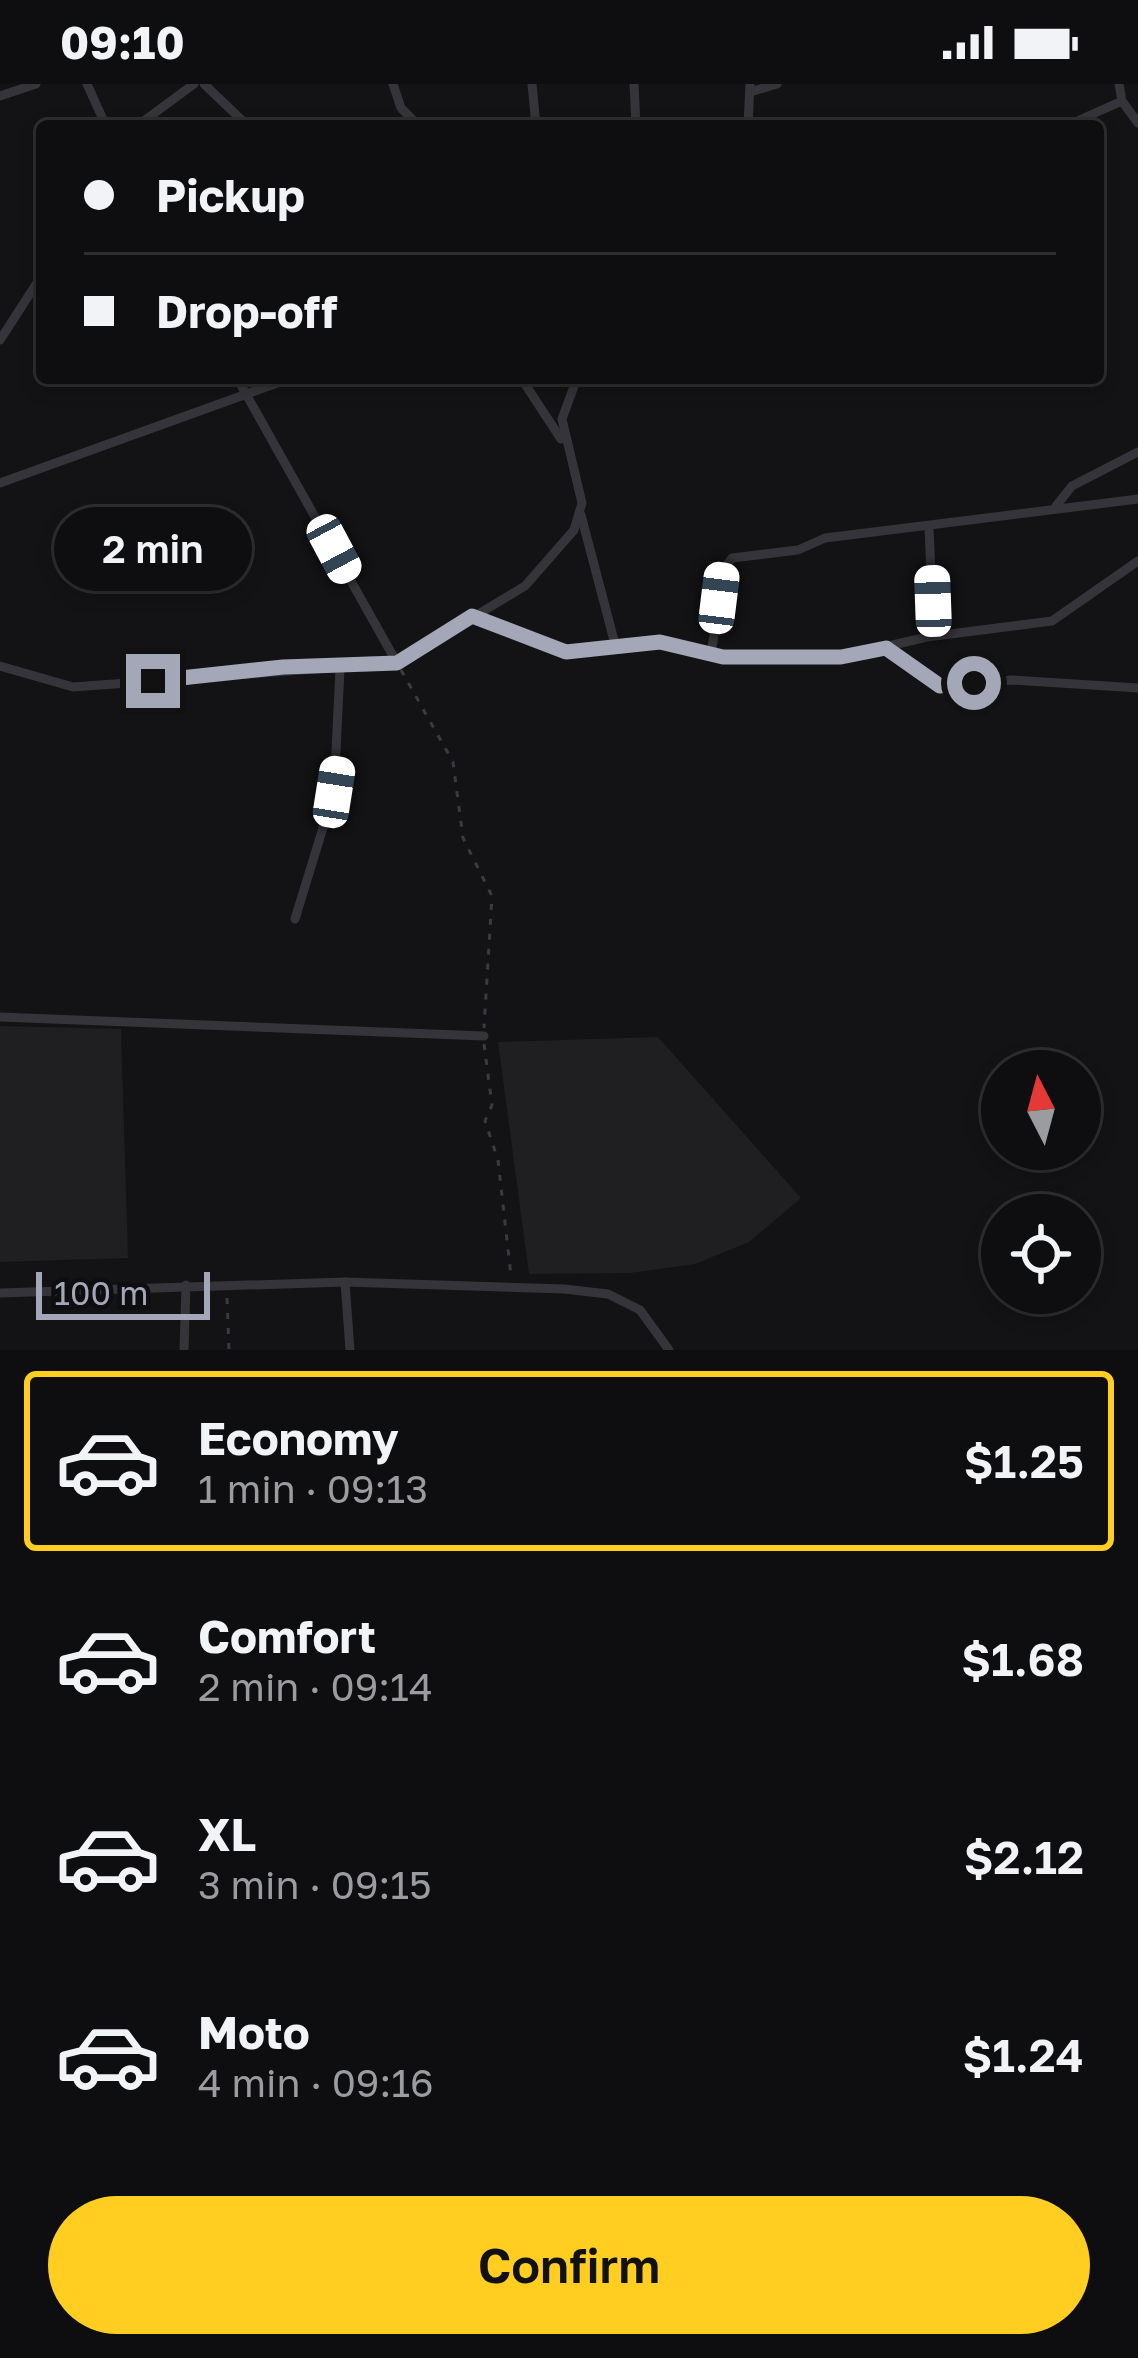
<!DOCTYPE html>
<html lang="en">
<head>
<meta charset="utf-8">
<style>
	body { margin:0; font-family:"Golos Text",sans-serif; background:#171719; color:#f1f3f6; height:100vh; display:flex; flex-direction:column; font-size:45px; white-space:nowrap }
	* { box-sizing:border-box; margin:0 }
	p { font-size:39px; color:#9b9c9f }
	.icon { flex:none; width:66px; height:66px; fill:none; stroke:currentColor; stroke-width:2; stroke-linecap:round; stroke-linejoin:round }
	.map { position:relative; height:1266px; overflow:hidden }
	.sheet { display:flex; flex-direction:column; background:#0e0e10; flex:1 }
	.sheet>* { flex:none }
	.top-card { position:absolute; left:36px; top:36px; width:1068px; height:264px; border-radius:12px; box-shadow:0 6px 18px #0003,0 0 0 3px #2e2e30; display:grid; align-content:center; height:264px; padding:0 48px; background:#0e0e10 }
	.needle { width:78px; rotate:354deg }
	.fabs { position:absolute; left:981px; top:966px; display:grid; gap:24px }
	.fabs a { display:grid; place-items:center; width:120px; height:120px; border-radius:50%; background:#0e0e10; box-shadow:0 6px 18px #0003,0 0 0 3px #2e2e30; font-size:60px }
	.scale { position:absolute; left:36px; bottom:30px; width:174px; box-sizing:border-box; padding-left:12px; border:6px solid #a3a7b7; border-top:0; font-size:33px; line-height:42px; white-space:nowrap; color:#a3a7b7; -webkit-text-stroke:9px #0e0e10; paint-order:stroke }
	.end { position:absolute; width:54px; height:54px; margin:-27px; border:15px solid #a3a7b7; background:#111; box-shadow:0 0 0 6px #111 }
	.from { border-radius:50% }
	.bubble { position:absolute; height:84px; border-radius:42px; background:#0e0e10; box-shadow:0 6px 18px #0003,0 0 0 3px #2e2e30; font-size:39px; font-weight:600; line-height:84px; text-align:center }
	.car { position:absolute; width:36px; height:72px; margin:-36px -18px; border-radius:15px; box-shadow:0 0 9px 3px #0007; background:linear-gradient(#fff 24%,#345 0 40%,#fff 0 76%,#345 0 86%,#fff 0) }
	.top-card b { display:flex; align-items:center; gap:42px; height:114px; font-size:45px }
	.top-card b+b { border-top:3px solid #2e2e30 }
	.top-card i { width:30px; height:30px; background:#f1f3f6 }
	ul { padding:21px 0 0; list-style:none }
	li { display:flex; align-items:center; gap:36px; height:180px; margin:0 24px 18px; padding:0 24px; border:6px solid transparent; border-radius:12px }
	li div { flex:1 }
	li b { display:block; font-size:45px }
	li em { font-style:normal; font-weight:600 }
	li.on { border-color:#ffce21 }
	li>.icon { width:108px; height:108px; stroke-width:1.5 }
	.action { display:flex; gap:24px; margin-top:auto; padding:24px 48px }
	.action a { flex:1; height:138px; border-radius:72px; background:#ffce21; color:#111; font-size:48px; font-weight:600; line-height:138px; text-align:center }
	.status { display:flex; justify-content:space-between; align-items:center; height:84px; padding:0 60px; background:#0e0e10; direction:ltr }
	.status svg { height:33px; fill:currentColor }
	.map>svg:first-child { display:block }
</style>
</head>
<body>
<div class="status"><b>09:10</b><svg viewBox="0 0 49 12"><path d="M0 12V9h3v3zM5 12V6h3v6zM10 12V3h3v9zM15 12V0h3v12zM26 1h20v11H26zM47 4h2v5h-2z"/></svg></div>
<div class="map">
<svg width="1138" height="1266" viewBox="0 0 1138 1266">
	<rect width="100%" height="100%" fill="#131315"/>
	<g fill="#1f1f22">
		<polygon points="0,942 121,945 128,1174 0,1178"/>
		<polygon points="658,953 801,1114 749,1158 695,1180 630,1189 529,1190 498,958"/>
	</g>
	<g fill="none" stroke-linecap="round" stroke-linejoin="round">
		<g stroke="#3a3b41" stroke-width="3" stroke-dasharray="6 9" stroke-linecap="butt">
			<polyline points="401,586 453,678 463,754 492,812 484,944"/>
			<polyline points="484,960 492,1021 485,1037 498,1076 511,1192"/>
			<polyline points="227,1214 229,1266"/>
		</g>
		<g stroke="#34343a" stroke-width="9">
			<polyline points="87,0 106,42"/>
			<polyline points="204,0 248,42"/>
			<polyline points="393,0 401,24 419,42"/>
			<polyline points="532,0 536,42"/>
			<polyline points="634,0 636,42"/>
			<polyline points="1119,0 1122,17 1138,39"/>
			<polyline points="750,8 777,0"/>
			<polyline points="0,12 36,0"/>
			<polyline points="137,42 194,0"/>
			<polyline points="748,42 750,0"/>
			<polyline points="1066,42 1122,17"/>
			<polyline points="0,256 42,191"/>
			<polyline points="237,294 397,579"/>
			<polyline points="521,294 561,355"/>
			<polyline points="0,399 291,294"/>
			<polyline points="1056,422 1072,402 1138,368"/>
			<polyline points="581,431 616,564"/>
			<polyline points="929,445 934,552"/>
			<polyline points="472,532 566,568 660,558 723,573 841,573 927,553 1052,537 1138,477"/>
			<polyline points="886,564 940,602 1012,596 1138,604"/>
			<polyline points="711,571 723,486 732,474 798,466 825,454 1138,415"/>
			<polyline points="0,582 73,603 397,579 525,502 574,446 582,419 562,335 577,294"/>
			<polyline points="295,835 334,708 340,585"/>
			<polyline points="0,933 484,952"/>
			<polyline points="345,1198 350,1266"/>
			<polyline points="0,1209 345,1198 564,1205 608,1210 640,1226 669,1266"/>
			<polyline points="184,1266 186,1201"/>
		</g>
	</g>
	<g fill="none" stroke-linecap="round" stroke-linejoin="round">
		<polyline stroke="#a3a7b7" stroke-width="15" points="153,597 283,583 397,579 472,532 566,568 660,558 723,573 841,573 886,564 940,602 974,599"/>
	</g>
</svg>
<div class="fabs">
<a><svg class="needle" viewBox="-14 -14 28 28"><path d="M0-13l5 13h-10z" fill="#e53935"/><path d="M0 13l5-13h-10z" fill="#9b9c9f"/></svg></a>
<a><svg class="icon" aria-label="locate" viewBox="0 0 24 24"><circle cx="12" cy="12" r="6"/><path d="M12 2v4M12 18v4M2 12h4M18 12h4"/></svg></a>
</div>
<div class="scale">100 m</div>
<i class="end from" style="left:974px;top:599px"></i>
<i class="end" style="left:153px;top:597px"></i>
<div class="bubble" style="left:54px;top:423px;width:198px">2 min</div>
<i class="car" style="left:334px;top:465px;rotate:152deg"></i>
<i class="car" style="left:719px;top:514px;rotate:7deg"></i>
<i class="car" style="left:933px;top:517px;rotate:358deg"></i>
<i class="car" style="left:334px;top:708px;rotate:9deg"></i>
<div class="top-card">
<b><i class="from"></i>Pickup</b>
<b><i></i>Drop-off</b>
</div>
</div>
<section class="sheet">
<ul>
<li class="on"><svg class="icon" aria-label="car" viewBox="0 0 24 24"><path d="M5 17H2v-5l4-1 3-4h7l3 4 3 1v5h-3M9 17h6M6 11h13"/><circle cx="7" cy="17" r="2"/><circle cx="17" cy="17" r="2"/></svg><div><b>Economy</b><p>1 min · 09:13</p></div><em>$1.25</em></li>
<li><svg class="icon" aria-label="car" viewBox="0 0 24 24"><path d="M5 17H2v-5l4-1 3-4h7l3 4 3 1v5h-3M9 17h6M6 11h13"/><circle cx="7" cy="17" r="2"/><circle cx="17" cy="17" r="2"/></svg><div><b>Comfort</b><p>2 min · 09:14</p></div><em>$1.68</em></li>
<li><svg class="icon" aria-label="car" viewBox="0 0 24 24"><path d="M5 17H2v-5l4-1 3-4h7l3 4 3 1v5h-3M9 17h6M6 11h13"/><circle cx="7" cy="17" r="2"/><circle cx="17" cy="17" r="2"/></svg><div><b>XL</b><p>3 min · 09:15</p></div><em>$2.12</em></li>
<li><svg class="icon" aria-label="car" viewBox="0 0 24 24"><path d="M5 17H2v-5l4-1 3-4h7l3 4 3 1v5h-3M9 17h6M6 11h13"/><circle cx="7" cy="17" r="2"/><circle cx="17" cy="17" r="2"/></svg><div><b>Moto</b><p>4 min · 09:16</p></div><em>$1.24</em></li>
</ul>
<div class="action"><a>Confirm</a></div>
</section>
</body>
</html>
